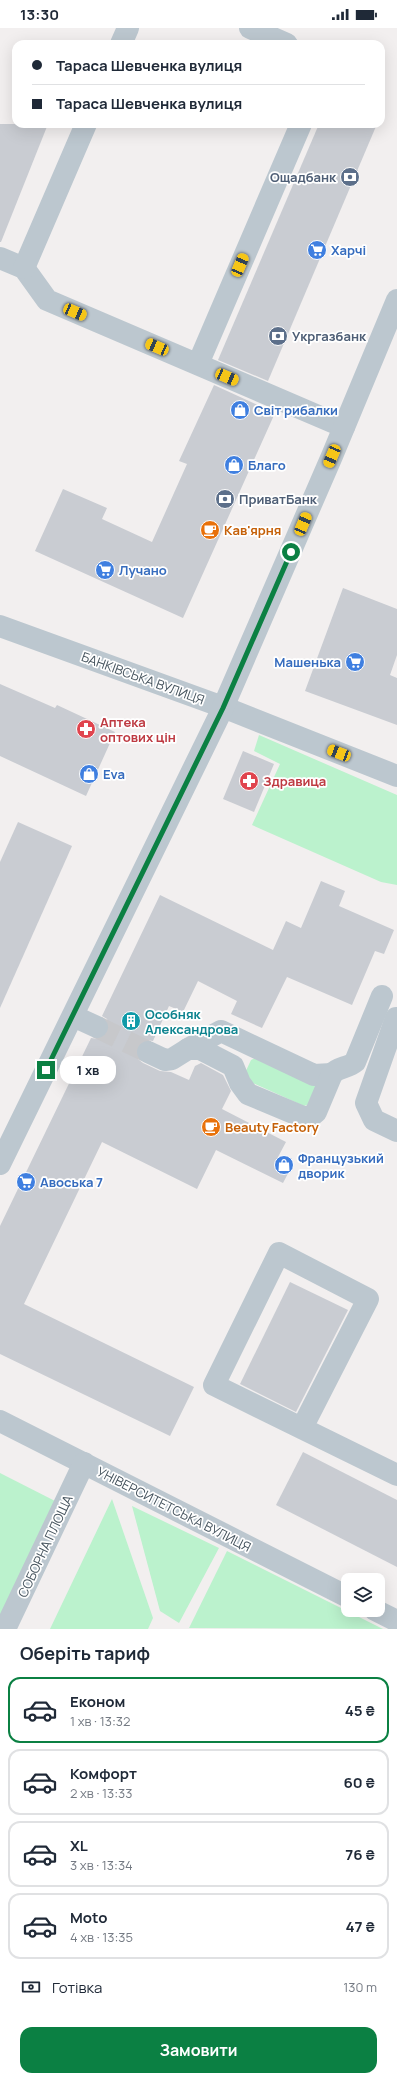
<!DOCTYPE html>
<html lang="uk">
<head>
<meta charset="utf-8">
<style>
	body { margin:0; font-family:Manrope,sans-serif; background:#f2f2f3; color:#1f2937; height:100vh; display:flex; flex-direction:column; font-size:15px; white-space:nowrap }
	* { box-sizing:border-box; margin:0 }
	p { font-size:13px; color:#747a83 }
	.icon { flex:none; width:22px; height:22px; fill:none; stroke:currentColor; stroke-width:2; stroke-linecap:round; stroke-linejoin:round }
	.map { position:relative; height:1601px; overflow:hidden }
	.details { display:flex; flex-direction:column; background:#fff; flex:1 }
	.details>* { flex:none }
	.top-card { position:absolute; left:12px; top:12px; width:373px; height:88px; border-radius:12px; box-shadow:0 4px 16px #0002; display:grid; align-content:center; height:88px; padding:0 20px; background:#fff }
	.buttons { position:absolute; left:341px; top:1545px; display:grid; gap:8px }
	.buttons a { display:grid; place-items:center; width:44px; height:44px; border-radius:8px; background:#fff; box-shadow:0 4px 16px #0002; font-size:20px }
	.end { position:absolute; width:18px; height:18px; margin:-9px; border:5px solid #0b8043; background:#fff; box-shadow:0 0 0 2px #fff }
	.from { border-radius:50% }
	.bubble { position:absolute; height:28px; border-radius:12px; background:#fff; box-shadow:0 4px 16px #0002; font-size:13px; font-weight:700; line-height:28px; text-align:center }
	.car { position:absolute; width:12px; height:24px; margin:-12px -6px; border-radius:5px; box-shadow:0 0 3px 1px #0007; background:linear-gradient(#f5c518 24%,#345 0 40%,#f5c518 0 76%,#345 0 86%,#f5c518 0) }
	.top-card b { display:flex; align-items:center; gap:14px; height:38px; font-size:15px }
	.top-card b+b { border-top:1px solid #e0e1e3 }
	.top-card i { width:10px; height:10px; background:#1f2937 }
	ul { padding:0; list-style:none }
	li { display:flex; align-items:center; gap:12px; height:66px; margin:0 8px 6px; padding:0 12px; border:2px solid #e0e1e3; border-radius:12px }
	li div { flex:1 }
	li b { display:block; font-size:15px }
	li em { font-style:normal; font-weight:700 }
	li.on { border-color:#0b8043 }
	li>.icon { width:36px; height:36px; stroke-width:1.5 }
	h2 { padding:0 20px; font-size:18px; line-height:48px }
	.pay { display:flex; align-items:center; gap:10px; height:44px; padding:0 20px; font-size:15px }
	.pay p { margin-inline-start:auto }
	.button { display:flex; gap:8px; margin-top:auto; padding:8px 20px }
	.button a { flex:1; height:46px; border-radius:12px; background:#0b8043; color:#fff; font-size:16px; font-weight:700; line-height:46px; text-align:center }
	.status { display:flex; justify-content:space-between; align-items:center; height:28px; padding:0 20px; background:#fff; direction:ltr }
	.status svg { height:11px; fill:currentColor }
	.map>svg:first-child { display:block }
</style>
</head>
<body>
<div class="status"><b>13:30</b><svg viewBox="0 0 49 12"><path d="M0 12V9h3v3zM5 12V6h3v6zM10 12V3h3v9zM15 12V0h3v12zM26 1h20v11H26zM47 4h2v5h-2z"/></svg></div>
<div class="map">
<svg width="397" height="1601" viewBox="0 0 397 1601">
	<rect width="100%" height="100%" fill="#f2efef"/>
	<g fill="#bbf2cd">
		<polygon points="259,707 397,767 397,857 381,854 252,797 280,736 254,723"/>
		<polygon points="255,1030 314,1057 317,1061 310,1076 304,1078 246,1052 244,1047 251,1032"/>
		<polygon points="0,1445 57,1474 0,1588"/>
		<polygon points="112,1471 153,1590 148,1601 50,1601"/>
		<polygon points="132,1478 219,1520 179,1595 160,1583"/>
		<polygon points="227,1523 383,1601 189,1600"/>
	</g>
	<g fill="#c9ccd2">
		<polygon points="0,96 48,96 1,214 0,214"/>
		<polygon points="319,96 377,96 268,353 218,332"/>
		<polygon points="214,357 275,385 183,590 35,523 63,461 107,480 102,491 152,514 187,436 179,433"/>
		<polygon points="343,560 397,581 397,627 390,647 397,650 397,697 305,663"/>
		<polygon points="0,656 55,680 57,677 115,704 86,768 0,728"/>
		<polygon points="243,723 274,736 254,784 223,771"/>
		<polygon points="18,794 72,818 0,980 0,834"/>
		<polygon points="321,853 345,863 339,878 394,902 384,926 375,923 352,977 287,949 262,1000 231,986 237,973 198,953 183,984 169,978 153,1013 147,1012 141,1014 137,1018 136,1025 138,1031 143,1035 160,1043 171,1044 189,1052 195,1038 201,1035 223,1047 231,1063 222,1081 286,1114 278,1129 293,1136 283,1155 216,1122 197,1161 102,1114 24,1276 194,1359 170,1408 0,1326 0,1198 91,1010 99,1011 104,1009 108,1005 109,997 107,991 102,988 160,867 273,922 286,893 301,900"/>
		<polygon points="290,1254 348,1282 296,1384 240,1356"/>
		<polygon points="303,1424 397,1472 397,1539 276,1477"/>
	</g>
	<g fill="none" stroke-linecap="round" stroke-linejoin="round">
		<polyline stroke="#c7c8cb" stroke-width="22" stroke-dasharray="22 11" stroke-linecap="butt" points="97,999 148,1024"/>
		<g stroke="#bcc7cf" stroke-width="22">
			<polyline points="250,0 287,16"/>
			<polyline points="121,16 128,0"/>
			<polyline points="0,230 24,240 47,272 344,399"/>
			<polyline points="24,240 86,96"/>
			<polyline points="198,336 301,96"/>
			<polyline points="0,598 223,679 397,748"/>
			<polyline points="73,988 97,999"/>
			<polyline points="397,991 396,990 366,1075 374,1092 397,1103"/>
			<polyline points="188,1021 221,1003 314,1047 332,1046"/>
			<path d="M 148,1024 L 165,1032 L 172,1031 L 188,1021 L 200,1021 L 233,1038 L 240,1055 L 248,1066 L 303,1089 L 310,1089 L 316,1084 L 332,1046 C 338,1039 348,1040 355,1034 L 382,968"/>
			<polyline points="0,1136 221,684 332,428 397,272"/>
			<polyline points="0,1393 348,1569"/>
			<polyline points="302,1400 368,1271 279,1225 214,1357 397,1447"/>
			<polyline points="375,1582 397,1593"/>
			<polyline points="5,1601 84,1435"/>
		</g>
	</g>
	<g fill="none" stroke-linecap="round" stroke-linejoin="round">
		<polyline stroke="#0b8043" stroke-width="5" points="46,1042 223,680 291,524"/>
	</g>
	<defs>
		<symbol id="bank-disc" viewBox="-11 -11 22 22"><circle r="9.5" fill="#5c6f8a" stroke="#fff"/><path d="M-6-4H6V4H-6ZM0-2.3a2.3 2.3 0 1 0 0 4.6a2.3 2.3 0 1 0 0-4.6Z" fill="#fff"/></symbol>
		<symbol id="supermarket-disc" viewBox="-11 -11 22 22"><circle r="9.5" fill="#3f7fe0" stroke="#fff"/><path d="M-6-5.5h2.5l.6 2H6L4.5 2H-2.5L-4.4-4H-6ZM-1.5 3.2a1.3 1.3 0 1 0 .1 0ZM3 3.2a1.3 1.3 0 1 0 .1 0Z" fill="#fff"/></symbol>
		<symbol id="shop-disc" viewBox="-11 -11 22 22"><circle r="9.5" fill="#3f7fe0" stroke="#fff"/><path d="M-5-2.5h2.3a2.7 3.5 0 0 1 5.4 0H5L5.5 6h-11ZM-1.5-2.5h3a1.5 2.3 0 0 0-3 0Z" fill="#fff"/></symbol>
		<symbol id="cafe-disc" viewBox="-11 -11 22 22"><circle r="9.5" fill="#e8710a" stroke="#fff"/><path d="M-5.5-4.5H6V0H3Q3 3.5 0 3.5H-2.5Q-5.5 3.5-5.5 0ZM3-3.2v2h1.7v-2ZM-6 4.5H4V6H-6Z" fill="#fff"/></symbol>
		<symbol id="pharmacy-disc" viewBox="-11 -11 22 22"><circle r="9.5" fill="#e0444e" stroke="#fff"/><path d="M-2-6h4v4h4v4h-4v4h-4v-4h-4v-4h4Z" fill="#fff"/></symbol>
		<symbol id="building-disc" viewBox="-11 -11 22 22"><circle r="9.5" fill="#0f9aa8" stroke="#fff"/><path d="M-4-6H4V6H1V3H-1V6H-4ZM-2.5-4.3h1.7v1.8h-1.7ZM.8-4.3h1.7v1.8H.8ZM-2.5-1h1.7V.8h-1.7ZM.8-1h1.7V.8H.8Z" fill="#fff"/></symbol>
	</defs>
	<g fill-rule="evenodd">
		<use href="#bank-disc" x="339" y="138" width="22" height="22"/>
		<use href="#supermarket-disc" x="306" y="211" width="22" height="22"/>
		<use href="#bank-disc" x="267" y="297" width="22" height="22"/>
		<use href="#shop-disc" x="229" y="371" width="22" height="22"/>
		<use href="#shop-disc" x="223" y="426" width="22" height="22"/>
		<use href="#bank-disc" x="214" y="460" width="22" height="22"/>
		<use href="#cafe-disc" x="199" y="491" width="22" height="22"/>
		<use href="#supermarket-disc" x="94" y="531" width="22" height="22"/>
		<use href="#supermarket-disc" x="344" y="623" width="22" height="22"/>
		<use href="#pharmacy-disc" x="75" y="690" width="22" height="22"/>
		<use href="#shop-disc" x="78" y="735" width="22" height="22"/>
		<use href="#pharmacy-disc" x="238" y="742" width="22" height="22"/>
		<use href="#building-disc" x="120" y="982" width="22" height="22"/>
		<use href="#cafe-disc" x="200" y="1088" width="22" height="22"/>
		<use href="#shop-disc" x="273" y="1126" width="22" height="22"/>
		<use href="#supermarket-disc" x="15" y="1143" width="22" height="22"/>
	</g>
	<g text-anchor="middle" stroke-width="3.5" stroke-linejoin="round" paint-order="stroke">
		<g font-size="13" font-weight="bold" fill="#4e5e75" stroke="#fff" text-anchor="start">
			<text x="336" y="154" text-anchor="end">Ощадбанк</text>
			<text x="292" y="313">Укргазбанк</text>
			<text x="239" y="476">ПриватБанк</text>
		</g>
		<g font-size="13" font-weight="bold" fill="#366cbe" stroke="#fff" text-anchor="start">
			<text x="331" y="227">Харчі</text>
			<text x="254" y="387">Світ рибалки</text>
			<text x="248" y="442">Благо</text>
			<text x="119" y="547">Лучано</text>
			<text x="341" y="639" text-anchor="end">Машенька</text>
			<text x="103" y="751">Eva</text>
			<text x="298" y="1135">Французький<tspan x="298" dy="15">дворик</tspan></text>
			<text x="40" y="1159">Авоська 7</text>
		</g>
		<g font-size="13" font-weight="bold" fill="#c56008" stroke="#fff" text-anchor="start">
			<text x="224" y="507">Кав'ярня</text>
			<text x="225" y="1104">Beauty Factory</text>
		</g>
		<g font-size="13" fill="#46545e" stroke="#fff">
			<text transform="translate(143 650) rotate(20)" y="5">БАНКІВСЬКА ВУЛИЦЯ</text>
			<text transform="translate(174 1481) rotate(27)" y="5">УНІВЕРСИТЕТСЬКА ВУЛИЦЯ</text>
			<text transform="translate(45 1518) rotate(-65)" y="5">СОБОРНА ПЛОЩА</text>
		</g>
		<g font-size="13" font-weight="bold" fill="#be3a42" stroke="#fff" text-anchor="start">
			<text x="100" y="699">Аптека<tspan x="100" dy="15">оптових цін</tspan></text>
			<text x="263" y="758">Здравица</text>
		</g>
		<g font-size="13" font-weight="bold" fill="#0d838f" stroke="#fff" text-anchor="start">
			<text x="145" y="991">Особняк<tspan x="145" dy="15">Александрова</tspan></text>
		</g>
	</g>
</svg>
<div class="buttons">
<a><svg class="icon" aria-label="layers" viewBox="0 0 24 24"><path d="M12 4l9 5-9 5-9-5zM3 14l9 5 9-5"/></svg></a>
</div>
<i class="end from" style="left:291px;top:524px"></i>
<i class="end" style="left:46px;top:1042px"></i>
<div class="bubble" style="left:60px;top:1028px;width:56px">1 хв</div>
<i class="car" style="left:240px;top:237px;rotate:23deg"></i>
<i class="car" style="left:75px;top:284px;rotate:113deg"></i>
<i class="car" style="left:157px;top:319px;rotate:293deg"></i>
<i class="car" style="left:227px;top:349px;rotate:113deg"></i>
<i class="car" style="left:332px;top:428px;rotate:203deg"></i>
<i class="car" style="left:303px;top:496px;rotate:23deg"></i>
<i class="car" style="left:339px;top:725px;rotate:291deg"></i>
<div class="top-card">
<b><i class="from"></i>Тараса Шевченка вулиця</b>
<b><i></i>Тараса Шевченка вулиця</b>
</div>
</div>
<section class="details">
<h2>Оберіть тариф</h2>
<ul>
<li class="on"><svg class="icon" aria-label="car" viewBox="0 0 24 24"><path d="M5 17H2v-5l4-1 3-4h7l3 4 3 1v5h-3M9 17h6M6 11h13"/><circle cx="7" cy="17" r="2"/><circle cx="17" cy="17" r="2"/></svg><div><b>Економ</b><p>1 хв · 13:32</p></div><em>45 ₴</em></li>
<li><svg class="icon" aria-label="car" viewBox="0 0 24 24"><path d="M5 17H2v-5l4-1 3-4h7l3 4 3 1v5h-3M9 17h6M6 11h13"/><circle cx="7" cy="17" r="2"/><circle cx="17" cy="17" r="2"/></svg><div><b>Комфорт</b><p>2 хв · 13:33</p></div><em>60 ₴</em></li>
<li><svg class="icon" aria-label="car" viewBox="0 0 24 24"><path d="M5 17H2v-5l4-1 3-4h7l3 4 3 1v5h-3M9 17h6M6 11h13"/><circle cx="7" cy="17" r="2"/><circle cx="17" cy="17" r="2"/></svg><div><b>XL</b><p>3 хв · 13:34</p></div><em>76 ₴</em></li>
<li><svg class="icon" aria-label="car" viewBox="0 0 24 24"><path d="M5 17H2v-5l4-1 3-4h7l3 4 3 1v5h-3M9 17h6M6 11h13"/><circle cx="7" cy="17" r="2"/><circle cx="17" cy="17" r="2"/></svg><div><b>Moto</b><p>4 хв · 13:35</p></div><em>47 ₴</em></li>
</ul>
<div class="pay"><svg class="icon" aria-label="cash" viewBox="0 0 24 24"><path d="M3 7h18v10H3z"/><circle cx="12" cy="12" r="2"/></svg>Готівка<p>130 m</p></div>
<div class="button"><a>Замовити</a></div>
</section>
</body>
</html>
